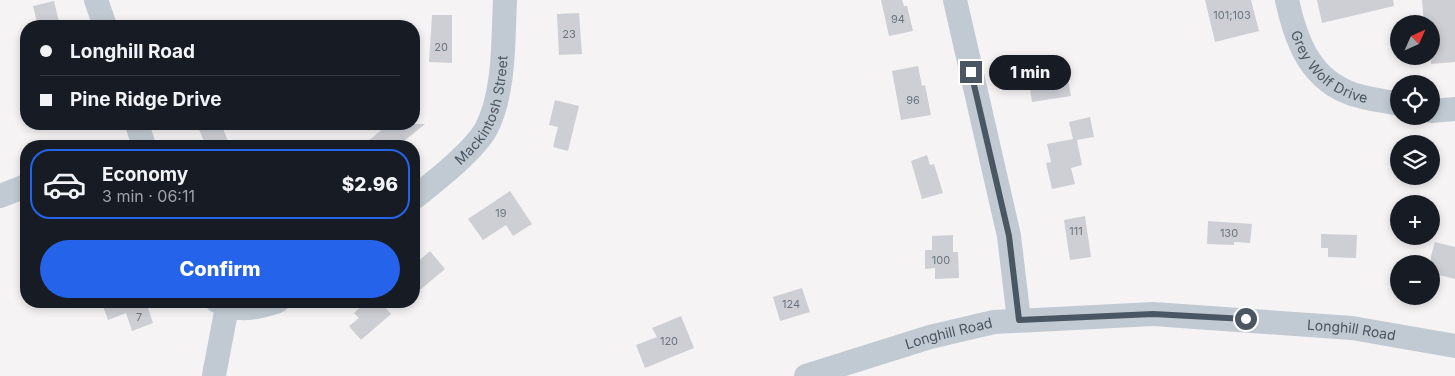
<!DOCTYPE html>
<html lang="en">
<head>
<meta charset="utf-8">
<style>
	body { margin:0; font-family:Inter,sans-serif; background:#242831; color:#f1f3f6; height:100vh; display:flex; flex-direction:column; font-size:19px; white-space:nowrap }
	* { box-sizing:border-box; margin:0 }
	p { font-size:16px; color:#9ea1a6 }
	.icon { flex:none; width:28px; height:28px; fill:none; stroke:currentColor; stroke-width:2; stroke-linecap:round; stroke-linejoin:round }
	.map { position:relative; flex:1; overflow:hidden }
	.panel { position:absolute; left:20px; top:140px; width:400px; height:168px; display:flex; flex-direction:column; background:#171b24; border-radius:20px; box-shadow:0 2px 8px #0003 }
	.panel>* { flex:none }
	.banner { position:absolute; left:20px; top:20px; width:400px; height:110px; border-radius:20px; box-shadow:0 2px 8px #0003; display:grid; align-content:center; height:110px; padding:0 20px; background:#171b24 }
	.needle { width:32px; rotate:45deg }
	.buttons { position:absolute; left:1390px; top:15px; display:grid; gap:10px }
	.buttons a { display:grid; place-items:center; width:50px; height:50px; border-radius:50%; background:#171b24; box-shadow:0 2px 8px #0003; font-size:25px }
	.end { position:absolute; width:22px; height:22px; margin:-11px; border:6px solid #4a5661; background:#fff; box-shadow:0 0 0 2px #fff }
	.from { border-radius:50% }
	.bubble { position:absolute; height:35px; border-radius:18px; background:#171b24; box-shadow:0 2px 8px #0003; font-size:16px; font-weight:800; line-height:35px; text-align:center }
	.banner b { display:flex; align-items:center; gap:18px; height:48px; font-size:19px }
	.banner b+b { border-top:1px solid #363941 }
	.banner i { width:12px; height:12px; background:#f1f3f6 }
	ul { padding:9px 0 0; list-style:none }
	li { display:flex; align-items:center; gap:15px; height:70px; margin:0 10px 8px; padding:0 10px; border:2px solid transparent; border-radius:20px }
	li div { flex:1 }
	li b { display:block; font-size:19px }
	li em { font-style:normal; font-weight:800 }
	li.current { border-color:#2563eb }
	li>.icon { width:45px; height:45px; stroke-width:1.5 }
	.cta { display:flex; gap:10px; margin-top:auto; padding:10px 20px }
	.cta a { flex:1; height:58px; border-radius:30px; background:#2563eb; color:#fff; font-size:20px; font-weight:800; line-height:58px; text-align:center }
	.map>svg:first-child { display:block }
</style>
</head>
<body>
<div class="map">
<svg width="1455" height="376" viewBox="0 0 1455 376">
	<rect width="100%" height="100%" fill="#f5f3f3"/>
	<g fill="#cdcfd5">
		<polygon points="881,0 902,0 904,6 907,6 913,31 889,36"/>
		<polygon points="1205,0 1251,0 1259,31 1215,42"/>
		<polygon points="1317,0 1393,0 1394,6 1322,23"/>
		<polygon points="1422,0 1455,0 1455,62 1431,64 1431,24 1424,24"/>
		<polygon points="54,1 60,26 38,26 33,6"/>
		<polygon points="579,13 582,54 559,55 557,14"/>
		<polygon points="432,15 452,15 452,63 429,62"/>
		<polygon points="1048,55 1050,65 1061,64 1063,70 1066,69 1071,96 1032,102 1028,76 1032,76 1029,59"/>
		<polygon points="918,66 922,86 925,85 931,115 901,120 892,71"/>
		<polygon points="555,100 579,106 568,151 553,147 558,127 549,125"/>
		<polygon points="1090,117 1094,137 1077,140 1082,165 1071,168 1075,184 1052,189 1046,163 1051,162 1047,144 1073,139 1069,122"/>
		<polygon points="207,124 221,124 230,146 206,146 198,127"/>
		<polygon points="389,124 425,124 398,146 362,146"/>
		<polygon points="927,155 930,165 934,164 943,193 922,199 911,161"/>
		<polygon points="510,191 532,224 513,236 506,225 483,240 468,219"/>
		<polygon points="1085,216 1091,257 1070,260 1064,220"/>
		<polygon points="1208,221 1252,224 1250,243 1234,242 1234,245 1207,244"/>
		<polygon points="1321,234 1357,235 1356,258 1328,257 1328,248 1321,248"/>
		<polygon points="953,235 953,252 958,252 959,278 935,279 935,268 925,269 925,250 932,250 932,236"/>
		<polygon points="1435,242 1455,247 1455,279 1431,273 1431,256"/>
		<polygon points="430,251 445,269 414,295 414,265"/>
		<polygon points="802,288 810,312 780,321 773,297"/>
		<polygon points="101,301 154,301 147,305 153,323 132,331 126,313 108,320"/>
		<polygon points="367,301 380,301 391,314 361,340 349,326 359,318 354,313"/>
		<polygon points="681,316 694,348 645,368 636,345 657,337 652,328"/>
	</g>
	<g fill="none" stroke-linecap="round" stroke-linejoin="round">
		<g stroke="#c1cad2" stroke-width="24">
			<polyline points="96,0 105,26"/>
			<polyline points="955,0 1009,236 1019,320"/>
			<path id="s1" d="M 1287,0 C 1295,37 1308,75 1345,91 C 1361,99 1382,100 1399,104"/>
			<polyline points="1431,111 1455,109"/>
			<polyline points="137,124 144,146"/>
			<polyline points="0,196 26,186"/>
			<path id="s2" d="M 414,198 C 434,182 474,151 486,129 C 505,93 503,40 505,0"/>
			<path d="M 217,301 C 237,313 257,308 278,301"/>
			<polyline points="214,375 227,307"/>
			<path id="s3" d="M 806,376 L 930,337 L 994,322 L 1153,314 L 1352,328 L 1455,346"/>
		</g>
	</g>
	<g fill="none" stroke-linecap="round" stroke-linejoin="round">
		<polyline stroke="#4a5661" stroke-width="6" points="971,72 1009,236 1019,320 1153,314 1246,319"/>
	</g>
	<g text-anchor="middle" stroke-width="4.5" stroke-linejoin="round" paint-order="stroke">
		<g font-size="11" fill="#6b747e">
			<text x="1232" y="19">101;103</text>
			<text x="898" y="23">94</text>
			<text x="569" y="38">23</text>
			<text x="441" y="51">20</text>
			<text x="913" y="104">96</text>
			<text x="501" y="217">19</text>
			<text x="1076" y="235">111</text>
			<text x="1229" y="237">130</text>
			<text x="941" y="264">100</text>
			<text x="791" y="308">124</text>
			<text x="139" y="321">7</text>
			<text x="669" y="345">120</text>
		</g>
		<g font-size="14" fill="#4a5661" stroke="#fff">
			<text dy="5" stroke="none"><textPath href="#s1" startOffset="84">Grey Wolf Drive</textPath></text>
			<text dy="5" stroke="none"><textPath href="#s2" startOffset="116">Mackintosh Street</textPath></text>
			<text dy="5" stroke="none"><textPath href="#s3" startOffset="554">Longhill Road</textPath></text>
			<text dy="5" stroke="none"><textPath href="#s3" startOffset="149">Longhill Road</textPath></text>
		</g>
	</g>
</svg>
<div class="buttons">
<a><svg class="needle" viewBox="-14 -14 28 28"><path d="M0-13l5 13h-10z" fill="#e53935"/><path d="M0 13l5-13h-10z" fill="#9ea1a6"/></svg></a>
<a><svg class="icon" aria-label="locate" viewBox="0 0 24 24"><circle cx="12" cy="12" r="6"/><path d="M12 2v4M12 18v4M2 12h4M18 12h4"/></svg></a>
<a><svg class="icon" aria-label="layers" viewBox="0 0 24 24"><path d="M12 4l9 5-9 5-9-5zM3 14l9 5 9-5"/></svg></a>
<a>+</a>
<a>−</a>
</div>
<i class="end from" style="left:1246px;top:319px"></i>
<i class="end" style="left:971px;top:72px"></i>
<div class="bubble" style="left:989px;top:55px;width:82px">1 min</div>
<div class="banner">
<b><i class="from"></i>Longhill Road</b>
<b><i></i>Pine Ridge Drive</b>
</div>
<section class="panel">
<ul>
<li class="current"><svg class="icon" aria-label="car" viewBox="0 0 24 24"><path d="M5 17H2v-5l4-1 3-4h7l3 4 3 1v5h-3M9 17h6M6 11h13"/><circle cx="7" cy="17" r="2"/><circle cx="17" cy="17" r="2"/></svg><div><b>Economy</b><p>3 min · 06:11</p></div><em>$2.96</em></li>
</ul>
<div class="cta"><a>Confirm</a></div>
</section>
</div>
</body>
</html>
